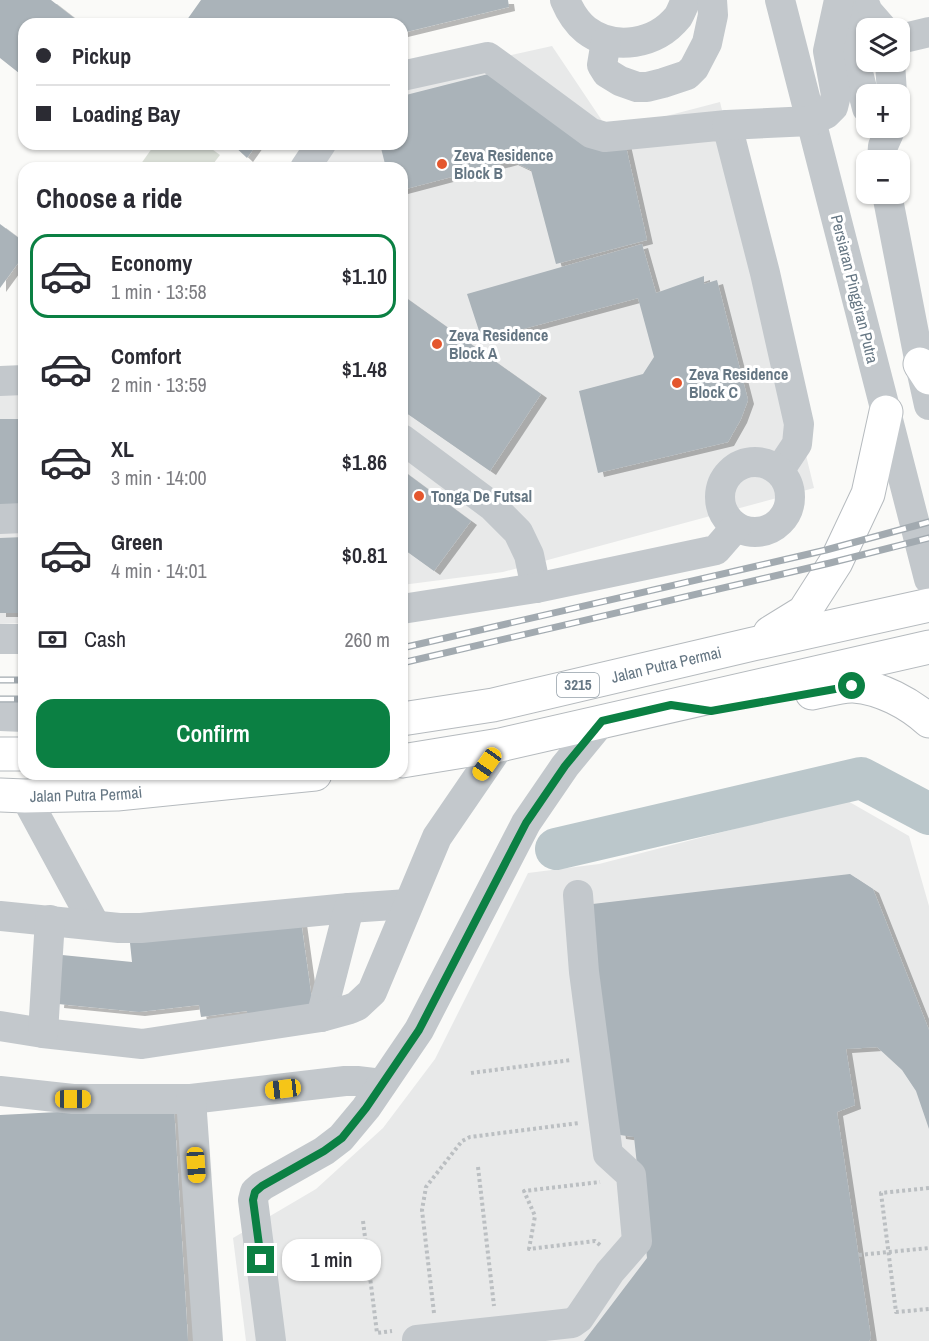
<!DOCTYPE html>
<html lang="en">
<head>
<meta charset="utf-8">
<style>
	body { margin:0; font-family:"Archivo Narrow",sans-serif; background:#f2f2f3; color:#2b2b33; height:100vh; display:flex; flex-direction:column; font-size:22px; white-space:nowrap }
	* { box-sizing:border-box; margin:0 }
	p { font-size:20px; color:#7c7c81 }
	.icon { flex:none; width:33px; height:33px; fill:none; stroke:currentColor; stroke-width:2; stroke-linecap:round; stroke-linejoin:round }
	.map { position:relative; flex:1; overflow:hidden }
	.drawer { position:absolute; left:18px; top:162px; width:390px; height:618px; display:flex; flex-direction:column; background:#fff; border-radius:18px; box-shadow:0 2px 4px #0004 }
	.drawer>* { flex:none }
	.top-card { position:absolute; left:18px; top:18px; width:390px; height:132px; border-radius:18px; box-shadow:0 2px 4px #0004; display:grid; align-content:center; height:132px; padding:0 18px; background:#fff }
	.fabs { position:absolute; left:856px; top:18px; display:grid; gap:12px }
	.fabs a { display:grid; place-items:center; width:54px; height:54px; border-radius:12px; background:#fff; box-shadow:0 2px 4px #0004; font-size:30px }
	.end { position:absolute; width:27px; height:27px; margin:-14px; border:8px solid #0b8043; background:#fff; box-shadow:0 0 0 3px #fff }
	.from { border-radius:50% }
	.bubble { position:absolute; height:42px; border-radius:18px; background:#fff; box-shadow:0 2px 4px #0004; font-size:20px; font-weight:600; line-height:42px; text-align:center }
	.car { position:absolute; width:18px; height:36px; margin:-18px -9px; border-radius:8px; box-shadow:0 0 4px 2px #0007; background:linear-gradient(#f5c518 24%,#345 0 40%,#f5c518 0 76%,#345 0 86%,#f5c518 0) }
	.top-card b { display:flex; align-items:center; gap:21px; height:57px; font-size:22px }
	.top-card b+b { border-top:2px solid #e1e1e2 }
	.top-card i { width:15px; height:15px; background:#2b2b33 }
	ul { padding:0; list-style:none }
	li { display:flex; align-items:center; gap:18px; height:84px; margin:0 12px 9px; padding:0 6px; border:3px solid transparent; border-radius:18px }
	li div { flex:1 }
	li b { display:block; font-size:22px }
	li em { font-style:normal; font-weight:600 }
	li.current { border-color:#0b8043 }
	li>.icon { width:54px; height:54px; stroke-width:1.5 }
	h2 { padding:0 18px; font-size:27px; line-height:72px }
	.pay { display:flex; align-items:center; gap:15px; height:66px; padding:0 18px; font-size:22px }
	.pay p { margin-inline-start:auto }
	.primary-button { display:flex; gap:12px; margin-top:auto; padding:12px 18px }
	.primary-button a { flex:1; height:69px; border-radius:18px; background:#0b8043; color:#fff; font-size:24px; font-weight:600; line-height:69px; text-align:center }
	.map>svg:first-child { display:block }
</style>
</head>
<body>
<div class="map">
<svg width="929" height="1341" viewBox="0 0 929 1341">
	<defs>
		<filter id="shadow"><feDropShadow dx="6" dy="4" stdDeviation="0" flood-color="#0004"/></filter>
	</defs>
	<rect width="100%" height="100%" fill="#fafaf8"/>
	<g fill="#e8e9e9">
		<polygon points="552,46 609,131 720,102 814,488 503,572 402,585 402,168 290,168 306,144 402,144 402,79"/>
		<polygon points="0,395 24,395 24,623 0,624"/>
		<polygon points="846,800 909,836 929,906 929,1341 246,1341 233,1238 316,1189 383,1128 435,1059 528,873 599,864"/>
	</g>
	<polygon fill="#dadfd7" points="155,144 205,144 220,155 210,168 138,168"/>
	<g fill="none" stroke-linecap="round" stroke-linejoin="round">
		<polyline stroke="#bbc7cb" stroke-width="42" points="556,849 861,778 929,814"/>
	</g>
	<g fill="#aab3b9" filter="url(#shadow)">
		<polygon points="0,0 51,0 82,24 24,24 24,77 0,58"/>
		<polygon points="201,0 508,0 509,7 402,33 402,24 184,24"/>
		<polygon points="500,71 625,142 647,240 556,264 531,170 512,161 402,190 402,168 386,168 380,144 402,144 402,96"/>
		<polygon points="232,144 257,144 247,158"/>
		<polygon points="0,224 24,242 24,255 0,288"/>
		<polygon points="642,244 656,293 704,276 704,284 717,280 748,400 741,419 728,442 598,473 579,391 643,374 654,357 638,298 482,340 467,294"/>
		<polygon points="402,295 541,394 490,471 402,410"/>
		<polygon points="0,419 24,419 24,505 0,506"/>
		<polygon points="402,470 471,521 434,571 402,548"/>
		<polygon points="24,537 24,613 0,613 0,538"/>
		<polygon points="850,874 873,889 929,1030 929,1129 916,1091 902,1070 877,1047 846,1049 855,1105 837,1112 871,1338 869,1341 584,1341 647,1258 634,1137 620,1135 584,905"/>
		<polygon points="301,921 314,1014 248,1022 247,1011 201,1017 199,1005 139,1012 58,1004 62,955 132,962 130,943"/>
		<polygon points="174,1106 188,1341 0,1341 0,1115"/>
	</g>
	<g fill="none" stroke-linecap="round" stroke-linejoin="round">
		<defs>
			<g id="major">
				<polyline points="920,364 929,378"/>
				<polyline points="770,633 804,612 836,562 868,494 886,412"/>
				<path d="M 812,693 C 824,691 842,685 854,686 C 881,688 909,703 929,721"/>
				<path id="s1" d="M 402,719 L 493,705 L 753,644 L 929,605"/>
				<polyline points="0,754 24,754"/>
				<polyline points="402,761 500,745 929,647"/>
				<path id="s2" d="M 0,795 L 25,796 L 117,794 L 315,774"/>
			</g>
		</defs>
		<use href="#major" stroke="#b5babe" stroke-width="35"/>
		<g stroke="#bbbfc2" stroke-width="4" stroke-dasharray="3 3" stroke-linecap="butt">
			<polyline points="471,1073 571,1060"/>
			<polyline points="478,1167 494,1306"/>
			<polyline points="929,1188 881,1193 896,1312 929,1309"/>
			<polyline points="363,1221 377,1333 392,1331"/>
			<polyline points="600,1245 595,1241 529,1249 535,1216 524,1191 600,1182"/>
			<polyline points="859,1255 929,1248"/>
			<polyline points="434,1313 422,1210 426,1187 462,1141 470,1137 579,1123"/>
		</g>
		<g stroke="#c3c8cc" stroke-width="30">
			<path d="M 565,0 C 570,12 576,22 586,30 C 615,52 656,44 678,17 C 681,12 683,6 686,0"/>
			<polyline points="780,0 929,579"/>
			<polyline points="863,0 868,12 882,28"/>
			<polyline points="841,6 867,108"/>
			<polyline points="900,39 929,32"/>
			<polyline points="606,41 602,65 607,73 620,81 637,87 647,87 663,83 687,75 694,68 707,43 713,15 712,0"/>
			<polyline points="890,62 892,94"/>
			<polyline points="402,76 488,57 591,133 605,137 727,125 765,273 799,424 797,444 779,471"/>
			<polyline points="727,125 811,121 826,114 833,107 836,95 828,51 839,0"/>
			<polyline points="882,160 883,146 891,128"/>
			<polyline points="305,168 321,144"/>
			<polyline points="887,194 920,364 929,405"/>
			<polyline points="0,381 24,380"/>
			<polyline points="402,439 492,506 518,532 529,555 536,588"/>
			<circle cx="755" cy="497" r="35"/>
			<polyline points="0,519 24,518"/>
			<polyline points="402,609 536,588 716,550 736,527"/>
			<polyline points="0,639 24,639"/>
			<polyline points="0,716 24,717"/>
			<polyline points="25,796 95,925"/>
			<polyline points="0,916 119,928 141,928 349,908 408,904"/>
			<polyline points="321,1017 349,908"/>
			<polyline points="0,1026 43,1033 142,1044 321,1017 350,1009 357,1006 372,992 437,837 500,745"/>
			<polyline points="43,1033 50,920"/>
			<polyline points="0,1091 73,1099 191,1099 345,1081 357,1081 382,1084"/>
			<polyline points="191,1099 208,1341"/>
			<polyline points="417,1340 572,1323 579,1318 610,1272 637,1241 631,1175 608,1154 584,972 578,895"/>
			<polyline points="271,1341 253,1200 255,1192 262,1186 324,1151 341,1138 366,1108 419,1030 526,823 565,766 602,721"/>
		</g>
		<use href="#major" stroke="#fff" stroke-width="33"/>
		<defs>
			<g id="rail">
				<polyline points="402,648 826,550 929,522"/>
				<polyline points="402,663 830,563 929,538"/>
				<polyline points="0,680 24,680"/>
				<polyline points="0,699 24,699"/>
			</g>
		</defs>
		<use href="#rail" stroke="#a2aab0" stroke-width="7"/>
		<use href="#rail" stroke="#fff" stroke-width="4.5" stroke-dasharray="14" stroke-linecap="butt"/>
	</g>
	<g fill="none" stroke-linecap="round" stroke-linejoin="round">
		<polyline stroke="#0b8043" stroke-width="8" points="261,1260 253,1200 255,1192 262,1186 324,1151 342,1138 366,1108 419,1030 526,823 565,766 602,721 671,705 711,711 852,686"/>
	</g>
	<g fill="#e4572e" stroke="#fff" stroke-width="2">
		<circle cx="442" cy="164" r="6"/>
		<circle cx="437" cy="344" r="6"/>
		<circle cx="677" cy="383" r="6"/>
		<circle cx="419" cy="496" r="6"/>
	</g>
	<g text-anchor="middle" stroke-width="6" stroke-linejoin="round" paint-order="stroke">
		<rect fill="#fff" stroke="#939fa8" stroke-width="1.5" x="557" y="673" width="42" height="24" rx="4.5"/>
		<g font-size="15" font-weight="bold" fill="#657683">
			<text x="578" y="690">3215</text>
		</g>
		<g font-size="16" font-weight="bold" fill="#657683" stroke="#fff" text-anchor="start">
			<text x="454" y="161">Zeva Residence<tspan x="454" dy="18">Block B</tspan></text>
			<text x="449" y="341">Zeva Residence<tspan x="449" dy="18">Block A</tspan></text>
			<text x="689" y="380">Zeva Residence<tspan x="689" dy="18">Block C</tspan></text>
			<text x="431" y="502">Tonga De Futsal</text>
		</g>
		<g font-size="16" fill="#657683" stroke="#fff">
			<text transform="translate(855 289) rotate(76)" y="6">Persiaran Pinggiran Putra</text>
			<text dy="6" stroke="none"><textPath href="#s1" startOffset="270">Jalan Putra Permai</textPath></text>
			<text dy="6" stroke="none"><textPath href="#s2" startOffset="86">Jalan Putra Permai</textPath></text>
		</g>
	</g>
</svg>
<div class="fabs">
<a><svg class="icon" aria-label="layers" viewBox="0 0 24 24"><path d="M12 4l9 5-9 5-9-5zM3 14l9 5 9-5"/></svg></a>
<a>+</a>
<a>−</a>
</div>
<i class="end from" style="left:852px;top:686px"></i>
<i class="end" style="left:261px;top:1260px"></i>
<div class="bubble" style="left:282px;top:1239px;width:99px">1 min</div>
<i class="car" style="left:487px;top:764px;rotate:215deg"></i>
<i class="car" style="left:283px;top:1089px;rotate:263deg"></i>
<i class="car" style="left:73px;top:1099px;rotate:90deg"></i>
<i class="car" style="left:196px;top:1165px;rotate:176deg"></i>
<div class="top-card">
<b><i class="from"></i>Pickup</b>
<b><i></i>Loading Bay</b>
</div>
<section class="drawer">
<h2>Choose a ride</h2>
<ul>
<li class="current"><svg class="icon" aria-label="car" viewBox="0 0 24 24"><path d="M5 17H2v-5l4-1 3-4h7l3 4 3 1v5h-3M9 17h6M6 11h13"/><circle cx="7" cy="17" r="2"/><circle cx="17" cy="17" r="2"/></svg><div><b>Economy</b><p>1 min · 13:58</p></div><em>$1.10</em></li>
<li><svg class="icon" aria-label="car" viewBox="0 0 24 24"><path d="M5 17H2v-5l4-1 3-4h7l3 4 3 1v5h-3M9 17h6M6 11h13"/><circle cx="7" cy="17" r="2"/><circle cx="17" cy="17" r="2"/></svg><div><b>Comfort</b><p>2 min · 13:59</p></div><em>$1.48</em></li>
<li><svg class="icon" aria-label="car" viewBox="0 0 24 24"><path d="M5 17H2v-5l4-1 3-4h7l3 4 3 1v5h-3M9 17h6M6 11h13"/><circle cx="7" cy="17" r="2"/><circle cx="17" cy="17" r="2"/></svg><div><b>XL</b><p>3 min · 14:00</p></div><em>$1.86</em></li>
<li><svg class="icon" aria-label="car" viewBox="0 0 24 24"><path d="M5 17H2v-5l4-1 3-4h7l3 4 3 1v5h-3M9 17h6M6 11h13"/><circle cx="7" cy="17" r="2"/><circle cx="17" cy="17" r="2"/></svg><div><b>Green</b><p>4 min · 14:01</p></div><em>$0.81</em></li>
</ul>
<div class="pay"><svg class="icon" aria-label="cash" viewBox="0 0 24 24"><path d="M3 7h18v10H3z"/><circle cx="12" cy="12" r="2"/></svg>Cash<p>260 m</p></div>
<div class="primary-button"><a>Confirm</a></div>
</section>
</div>
</body>
</html>
